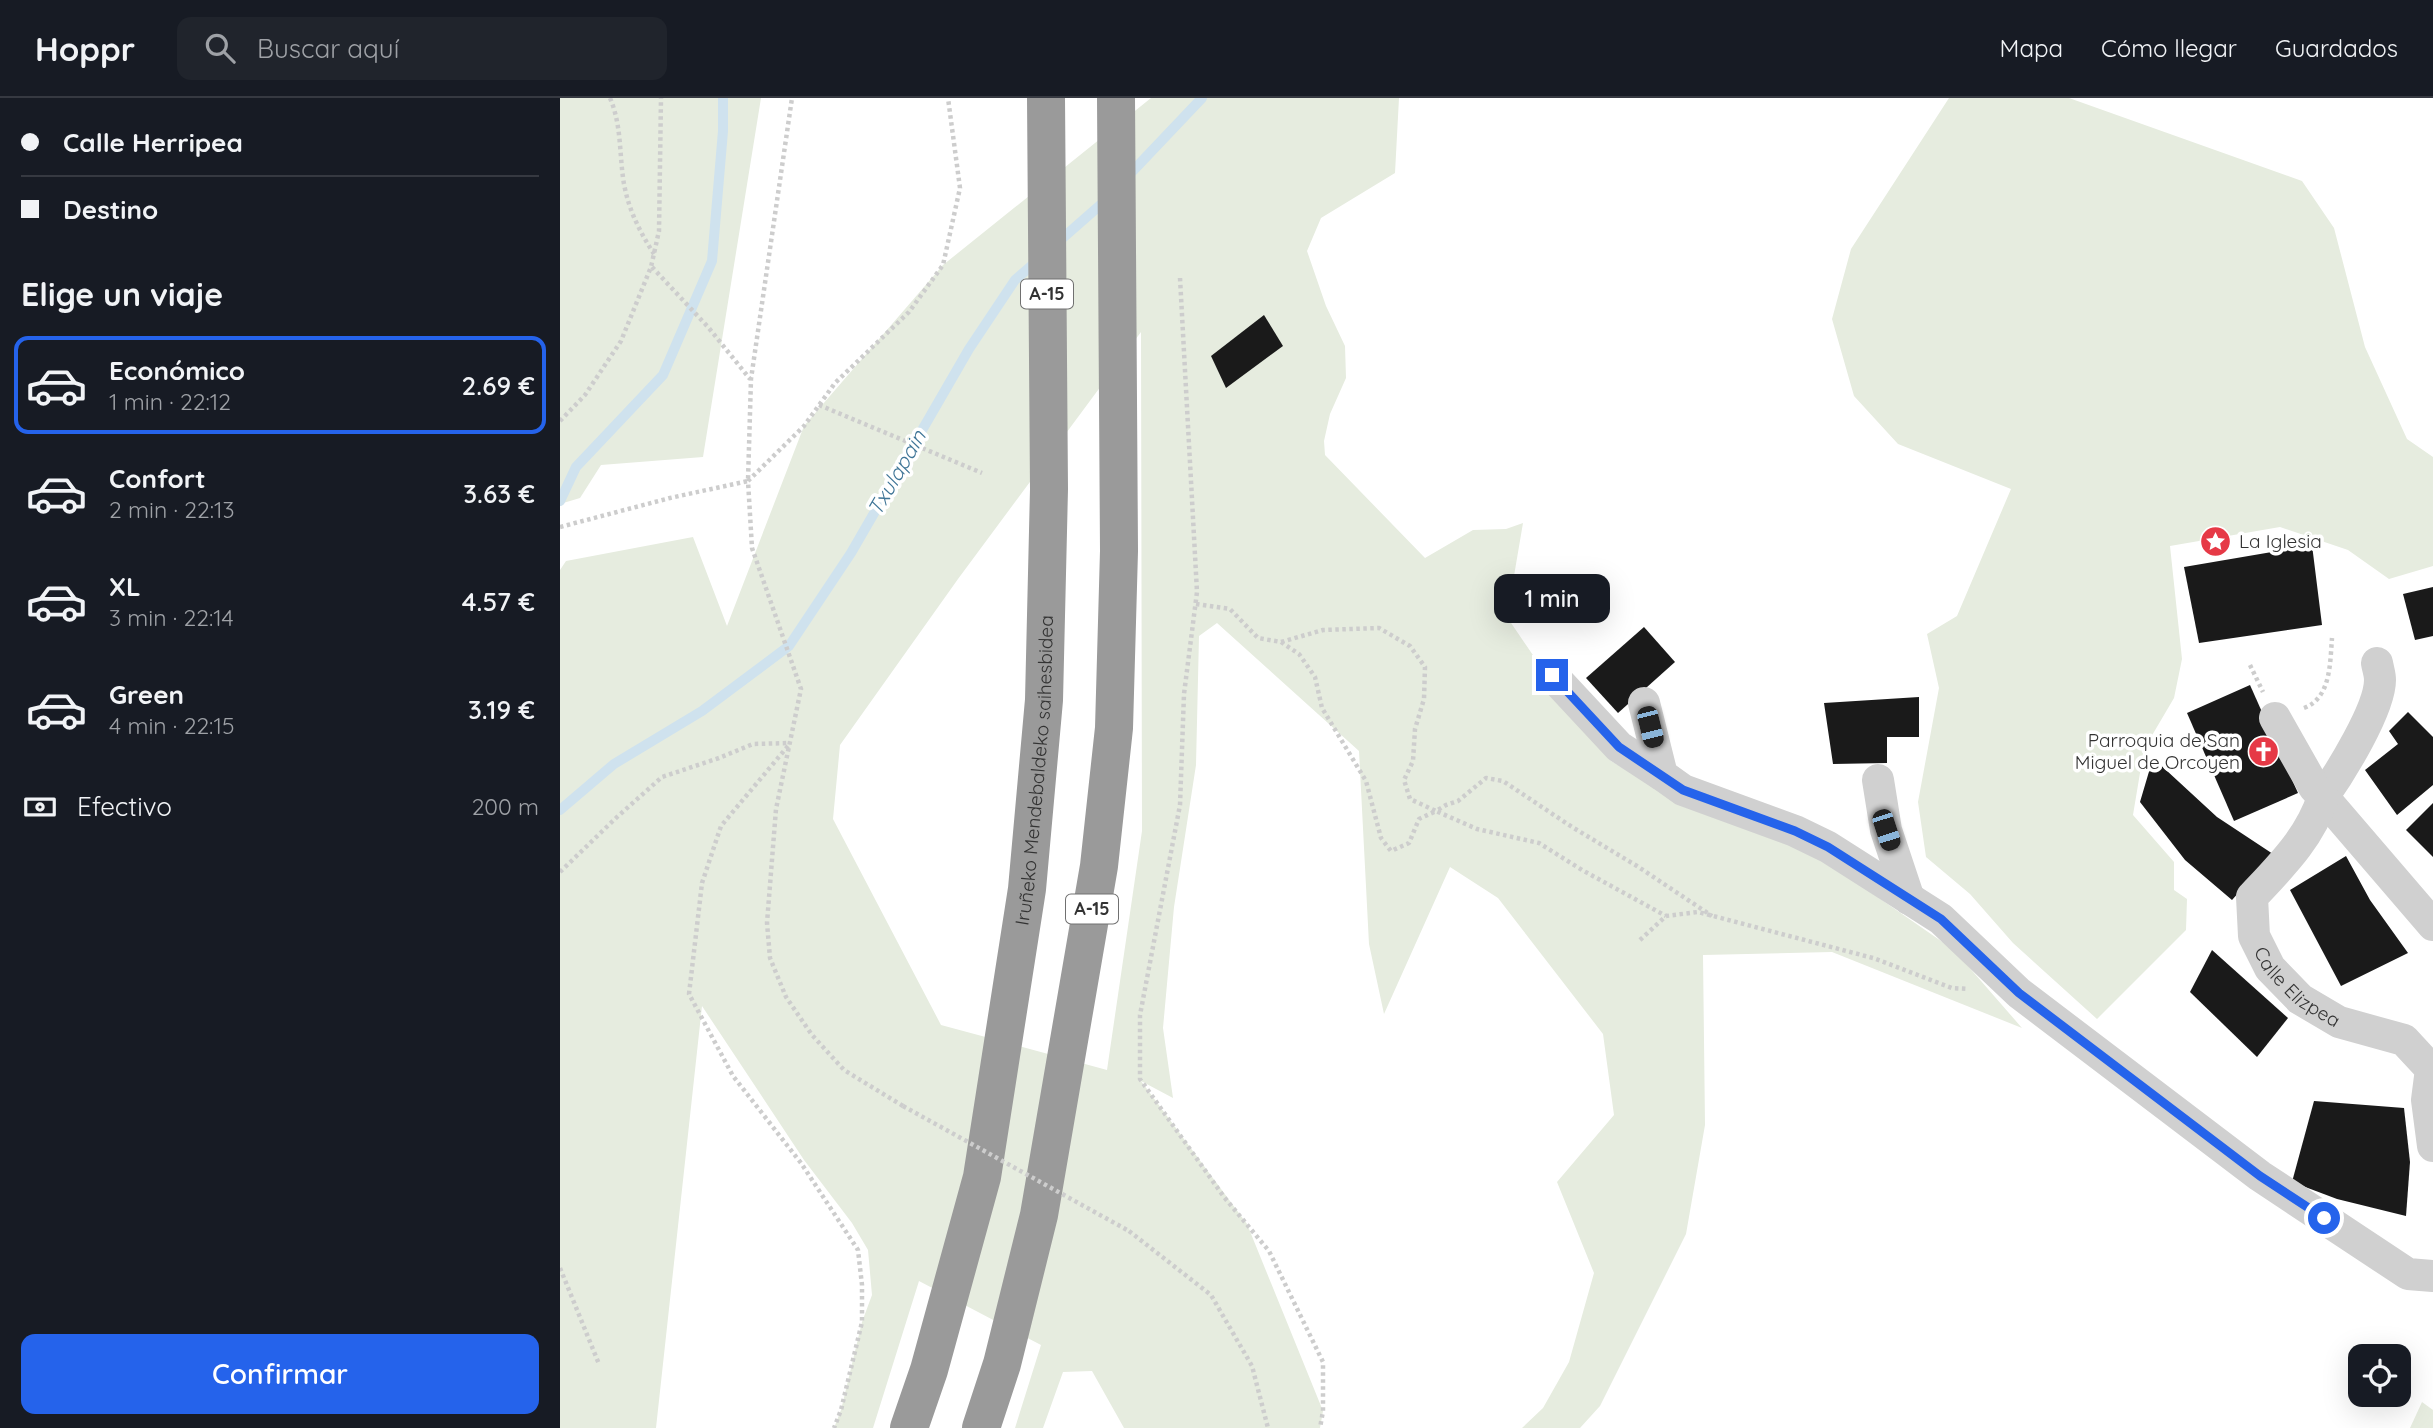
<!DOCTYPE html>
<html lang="es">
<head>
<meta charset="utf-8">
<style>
	body { margin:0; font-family:Quicksand,sans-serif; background:#20242c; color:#f1f3f6; height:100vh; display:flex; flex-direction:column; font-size:26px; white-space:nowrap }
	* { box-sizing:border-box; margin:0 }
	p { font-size:23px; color:#9ea1a6 }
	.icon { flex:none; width:38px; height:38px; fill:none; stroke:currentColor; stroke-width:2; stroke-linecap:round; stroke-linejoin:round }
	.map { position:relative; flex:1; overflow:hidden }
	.drawer { display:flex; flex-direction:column; background:#171b24; width:560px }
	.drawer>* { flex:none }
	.banner { display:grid; align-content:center; height:154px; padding:0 21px; background:#171b24 }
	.fabs { position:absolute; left:1788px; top:1246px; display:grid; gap:14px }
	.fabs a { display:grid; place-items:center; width:63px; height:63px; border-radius:14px; background:#171b24; box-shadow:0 7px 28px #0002; font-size:35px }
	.end { position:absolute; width:32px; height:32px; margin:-16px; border:9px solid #2563eb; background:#fff; box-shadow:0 0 0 4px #fff }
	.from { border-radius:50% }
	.bubble { position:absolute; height:49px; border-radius:14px; background:#171b24; box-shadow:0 7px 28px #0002; font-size:23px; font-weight:600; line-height:49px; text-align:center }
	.car { position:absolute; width:21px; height:42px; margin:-21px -10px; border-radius:9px; box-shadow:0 0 5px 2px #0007; background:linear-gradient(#222 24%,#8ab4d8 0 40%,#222 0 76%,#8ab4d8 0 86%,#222 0) }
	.banner b { display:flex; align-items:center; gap:24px; height:66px; font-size:26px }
	.banner b+b { border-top:2px solid #363941 }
	.banner i { width:18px; height:18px; background:#f1f3f6 }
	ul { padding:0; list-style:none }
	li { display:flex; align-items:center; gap:21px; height:98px; margin:0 14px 10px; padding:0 7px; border:4px solid transparent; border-radius:14px }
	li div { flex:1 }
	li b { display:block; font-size:26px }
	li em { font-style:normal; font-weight:600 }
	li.selected { border-color:#2563eb }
	li>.icon { width:63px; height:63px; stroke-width:1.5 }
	h2 { padding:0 21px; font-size:32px; line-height:84px }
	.pay { display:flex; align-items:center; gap:18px; height:77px; padding:0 21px; font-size:26px }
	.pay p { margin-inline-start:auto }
	.button { display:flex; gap:14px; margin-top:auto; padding:14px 21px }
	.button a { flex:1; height:80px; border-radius:14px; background:#2563eb; color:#fff; font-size:28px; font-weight:600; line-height:80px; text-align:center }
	header { display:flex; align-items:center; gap:42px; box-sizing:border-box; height:98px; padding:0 35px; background:#171b24; border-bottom:2px solid #363941 }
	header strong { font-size:33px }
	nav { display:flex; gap:38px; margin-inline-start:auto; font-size:24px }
	.search { width:490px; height:63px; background:#20242c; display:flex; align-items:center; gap:18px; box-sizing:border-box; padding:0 24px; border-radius:14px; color:#9ea1a6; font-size:26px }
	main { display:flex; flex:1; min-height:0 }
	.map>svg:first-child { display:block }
</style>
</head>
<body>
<header>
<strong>Hoppr</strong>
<div class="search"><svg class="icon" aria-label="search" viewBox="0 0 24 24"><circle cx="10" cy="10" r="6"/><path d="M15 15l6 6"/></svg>Buscar aquí</div>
<nav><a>Mapa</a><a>Cómo llegar</a><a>Guardados</a></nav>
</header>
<main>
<section class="drawer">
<div class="banner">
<b><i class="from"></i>Calle Herripea</b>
<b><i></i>Destino</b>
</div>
<h2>Elige un viaje</h2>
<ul>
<li class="selected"><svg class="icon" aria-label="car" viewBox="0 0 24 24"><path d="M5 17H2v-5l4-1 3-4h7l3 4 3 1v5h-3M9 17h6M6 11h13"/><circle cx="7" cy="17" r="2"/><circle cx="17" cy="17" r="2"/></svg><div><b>Económico</b><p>1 min · 22:12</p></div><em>2.69 €</em></li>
<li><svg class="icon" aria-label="car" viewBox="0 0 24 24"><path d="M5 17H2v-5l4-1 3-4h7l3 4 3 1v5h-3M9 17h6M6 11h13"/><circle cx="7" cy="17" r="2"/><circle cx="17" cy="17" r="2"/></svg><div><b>Confort</b><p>2 min · 22:13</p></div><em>3.63 €</em></li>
<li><svg class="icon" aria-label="car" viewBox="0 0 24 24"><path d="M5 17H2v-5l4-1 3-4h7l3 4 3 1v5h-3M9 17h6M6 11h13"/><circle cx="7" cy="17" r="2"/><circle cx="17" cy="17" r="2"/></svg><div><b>XL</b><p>3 min · 22:14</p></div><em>4.57 €</em></li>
<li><svg class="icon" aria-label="car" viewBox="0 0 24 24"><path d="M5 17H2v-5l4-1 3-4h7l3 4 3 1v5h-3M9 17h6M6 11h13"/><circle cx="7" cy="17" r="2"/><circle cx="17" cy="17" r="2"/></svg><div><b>Green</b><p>4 min · 22:15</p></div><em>3.19 €</em></li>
</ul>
<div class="pay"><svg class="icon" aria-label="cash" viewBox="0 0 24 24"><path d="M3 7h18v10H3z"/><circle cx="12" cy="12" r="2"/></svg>Efectivo<p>200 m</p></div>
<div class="button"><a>Confirmar</a></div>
</section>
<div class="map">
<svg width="1873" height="1330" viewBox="0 0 1873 1330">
	<rect width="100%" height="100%" fill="#fff"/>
	<g fill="#e6ecdf" fill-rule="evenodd">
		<polygon points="0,0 201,0 143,359 41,367 20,400 0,406"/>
		<path d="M 591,0 L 839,0 L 835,75 L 761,120 L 747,153 L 766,208 L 785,248 L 786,280 L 770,316 L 764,343 L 765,357 L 865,460 L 913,432 L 946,431 L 963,425 L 947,519 L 979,566 L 993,596 L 1051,663 L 1121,703 L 1241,750 L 1306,791 L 1394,852 L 1462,930 L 1272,854 L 1143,857 L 1145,1027 L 1126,1136 L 1040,1308 L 1020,1330 L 962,1330 L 983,1310 L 1009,1264 L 1034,1175 L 997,1084 L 1054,1017 L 1043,936 L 938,800 L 890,769 L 824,916 L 809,846 L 799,653 L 657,525 L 639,538 L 636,667 L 614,809 L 603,930 L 613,1000 L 581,983 L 687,1126 L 763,1313 L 760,1330 L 564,1330 L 532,1273 L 503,1274 L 483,1330 L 455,1330 L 481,1247 L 359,1183 L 313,1330 L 274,1330 L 281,1312 L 302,1224 L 312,1197 L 308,1152 L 292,1125 L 244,1062 L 142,908 L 96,1330 L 0,1330 L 0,472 L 6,463 L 133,439 L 167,528 L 244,328 L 383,167 ZM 581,234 L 582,733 L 547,972 L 381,927 L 273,721 L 280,647 L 398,481 Z"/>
		<polygon points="1389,0 1509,0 1742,83 1774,130 1805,249 1847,341 1873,359 1873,468 1829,481 1788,452 1720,429 1610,448 1622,561 1614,600 1584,651 1573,717 1614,764 1614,792 1627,801 1626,832 1537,921 1453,845 1410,796 1366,759 1358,704 1379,590 1367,536 1397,518 1451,391 1338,346 1294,298 1272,221 1291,151"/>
		<polygon points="1862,1304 1873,1312 1873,1330 1850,1330"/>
	</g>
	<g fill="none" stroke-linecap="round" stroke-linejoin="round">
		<g stroke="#cfe2ee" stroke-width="10">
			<polyline points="568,78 642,0"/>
			<polyline points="497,145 546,102"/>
			<polyline points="0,403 16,369 103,277 152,163 163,33 163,0"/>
			<polyline points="0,712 54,666 142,613 229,548 291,455 409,251 455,182 478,162"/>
		</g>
	</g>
	<g fill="#1a1a1a">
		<polygon points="704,217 723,248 666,290 651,258"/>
		<polygon points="1752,447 1762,527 1639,545 1624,469"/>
		<polygon points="1873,489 1873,538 1855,542 1843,496"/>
		<polygon points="1084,529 1115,564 1058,615 1026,580"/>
		<polygon points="1690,587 1738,695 1674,723 1627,615"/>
		<polygon points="1359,599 1359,639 1327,639 1327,665 1273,666 1264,605"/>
		<polygon points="1848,614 1873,639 1873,687 1837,717 1805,672 1838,646 1829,633"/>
		<polygon points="1593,660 1657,719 1713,756 1672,802 1625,762 1580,704"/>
		<polygon points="1873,705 1873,759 1846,732"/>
		<polygon points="1786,758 1810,802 1848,855 1781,888 1730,792"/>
		<polygon points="1652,852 1728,920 1697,959 1630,894"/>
		<polygon points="1754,1003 1844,1010 1850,1064 1846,1118 1777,1101 1732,1084"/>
	</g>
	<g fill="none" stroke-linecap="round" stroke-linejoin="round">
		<g stroke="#cdcdcd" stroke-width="4.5" stroke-dasharray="3.5 3.5" stroke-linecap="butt">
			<path d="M 50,0 C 62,28 59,57 64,86 C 69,113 80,134 94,156"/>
			<polyline points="92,169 148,229 190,281"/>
			<polyline points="620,180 637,494 624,596 620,707 580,917 580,981 664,1099 709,1153 763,1264 763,1313 760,1330"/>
			<polyline points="259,307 422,375"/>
			<polyline points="0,323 25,297 61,243 91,169 99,133 101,0"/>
			<polyline points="0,429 110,400 188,383 191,281 232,0"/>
			<polyline points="636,506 670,511 698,540 721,544 739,556 755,579 762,610 806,683 821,740 831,753 849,745 859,721 876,713 917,731 979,745 1022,772 1106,818"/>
			<polyline points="721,544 763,532 819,530 850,548 865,569 864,601 855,631 853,663 844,682 850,701 876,713 886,707 898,703 926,680 943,683 1012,729 1077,768 1152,818"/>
			<polyline points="1690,567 1703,594"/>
			<path d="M 1744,610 C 1771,600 1770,565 1772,540"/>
			<polyline points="228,648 161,728 142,785 129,896 173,978 241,1065 298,1152 302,1187 302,1224 281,1312 274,1330"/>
			<polyline points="0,774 57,719 102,679 159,660 193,646 230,645"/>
			<polyline points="1080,842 1106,818 1138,814 1313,860 1392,890 1408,891"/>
			<polyline points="343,1008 284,972 252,937 226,899 210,860 207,825 216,711 241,591 192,450 188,383 244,328 275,285 349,214 383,167 400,90 388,0"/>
			<polyline points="569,1133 651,1197 692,1268 708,1330"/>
			<polyline points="0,1170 39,1266"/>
		</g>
		<g stroke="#d0d0d0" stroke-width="32">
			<path d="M 1817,565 C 1818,571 1820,576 1820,582 C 1820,611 1780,675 1763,699 L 1873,827"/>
			<polyline points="992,577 1059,649 1102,677"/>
			<polyline points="1084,605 1102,677 1123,692 1235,733 1268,749 1381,821 1459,895 1700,1078 1848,1176 1873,1178"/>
			<path id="s1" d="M 1715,620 L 1754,689 L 1763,699 C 1750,740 1720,769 1692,799 L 1694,838 L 1710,870 L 1740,901 L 1779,924 L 1844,942 L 1871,971 L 1867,1002 L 1873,1048"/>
			<polyline points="1318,682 1326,732 1349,801"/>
		</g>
		<g stroke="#9a9a9a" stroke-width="38">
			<path id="s2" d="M 349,1330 L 369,1272 L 422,1079 L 467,791 L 484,602 L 489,391 L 486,0"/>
			<polyline points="421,1330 442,1266 479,1117 539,768 554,630 559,453 556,0"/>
		</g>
		<polyline stroke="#cdcdcd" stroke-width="4.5" stroke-dasharray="3.5 3.5" stroke-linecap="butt" points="343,1008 569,1133"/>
	</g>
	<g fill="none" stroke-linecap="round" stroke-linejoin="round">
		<polyline stroke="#2563eb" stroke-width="9" points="992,577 1059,649 1123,692 1235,733 1268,749 1381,821 1459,895 1700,1078 1764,1120"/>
	</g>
	<defs>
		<symbol id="sight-disc" viewBox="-11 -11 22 22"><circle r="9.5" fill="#e63946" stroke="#fff"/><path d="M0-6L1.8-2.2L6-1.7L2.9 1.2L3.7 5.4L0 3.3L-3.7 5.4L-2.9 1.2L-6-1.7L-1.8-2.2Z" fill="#fff"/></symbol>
		<symbol id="church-disc" viewBox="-11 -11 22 22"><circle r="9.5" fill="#e63946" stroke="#fff"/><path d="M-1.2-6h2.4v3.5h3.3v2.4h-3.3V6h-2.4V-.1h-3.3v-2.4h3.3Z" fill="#fff"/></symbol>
	</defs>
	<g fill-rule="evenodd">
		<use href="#sight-disc" x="1638" y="426" width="35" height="35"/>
		<use href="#church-disc" x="1686" y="636" width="35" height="35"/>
	</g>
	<g text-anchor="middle" stroke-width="7" stroke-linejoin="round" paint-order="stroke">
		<g fill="#fff" stroke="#707070" stroke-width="2">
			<rect x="461" y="181.5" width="52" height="29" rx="5"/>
			<rect x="506" y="796.5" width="52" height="29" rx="5"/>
		</g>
		<g font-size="18" font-weight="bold" fill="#333">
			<text x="487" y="202">A-15</text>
			<text x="532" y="817">A-15</text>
		</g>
		<g font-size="19" fill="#333" stroke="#fff" text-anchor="start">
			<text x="1679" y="450">La Iglesia</text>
			<text x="1680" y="649" text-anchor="end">Parroquia de San<tspan x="1680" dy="22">Miguel de Orcoyen</tspan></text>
		</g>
		<g font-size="19" fill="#333" stroke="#fff">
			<text dy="7" stroke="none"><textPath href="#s2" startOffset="672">Iruñeko Mendebaldeko saihesbidea</textPath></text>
			<text dy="7" stroke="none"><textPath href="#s1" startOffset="324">Calle Elizpea</textPath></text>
		</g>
		<g font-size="21" font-style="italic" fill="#3f7597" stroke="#fff">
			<text transform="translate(337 375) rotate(-60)" y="7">Txulapain</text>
		</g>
	</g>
</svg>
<div class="fabs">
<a><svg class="icon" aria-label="locate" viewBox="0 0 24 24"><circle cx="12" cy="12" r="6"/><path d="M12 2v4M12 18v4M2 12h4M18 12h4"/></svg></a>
</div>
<i class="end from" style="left:1764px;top:1120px"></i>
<i class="end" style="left:992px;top:577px"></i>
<div class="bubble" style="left:934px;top:476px;width:116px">1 min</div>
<i class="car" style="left:1090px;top:629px;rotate:166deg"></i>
<i class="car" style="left:1326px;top:732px;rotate:162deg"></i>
</div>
</main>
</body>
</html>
